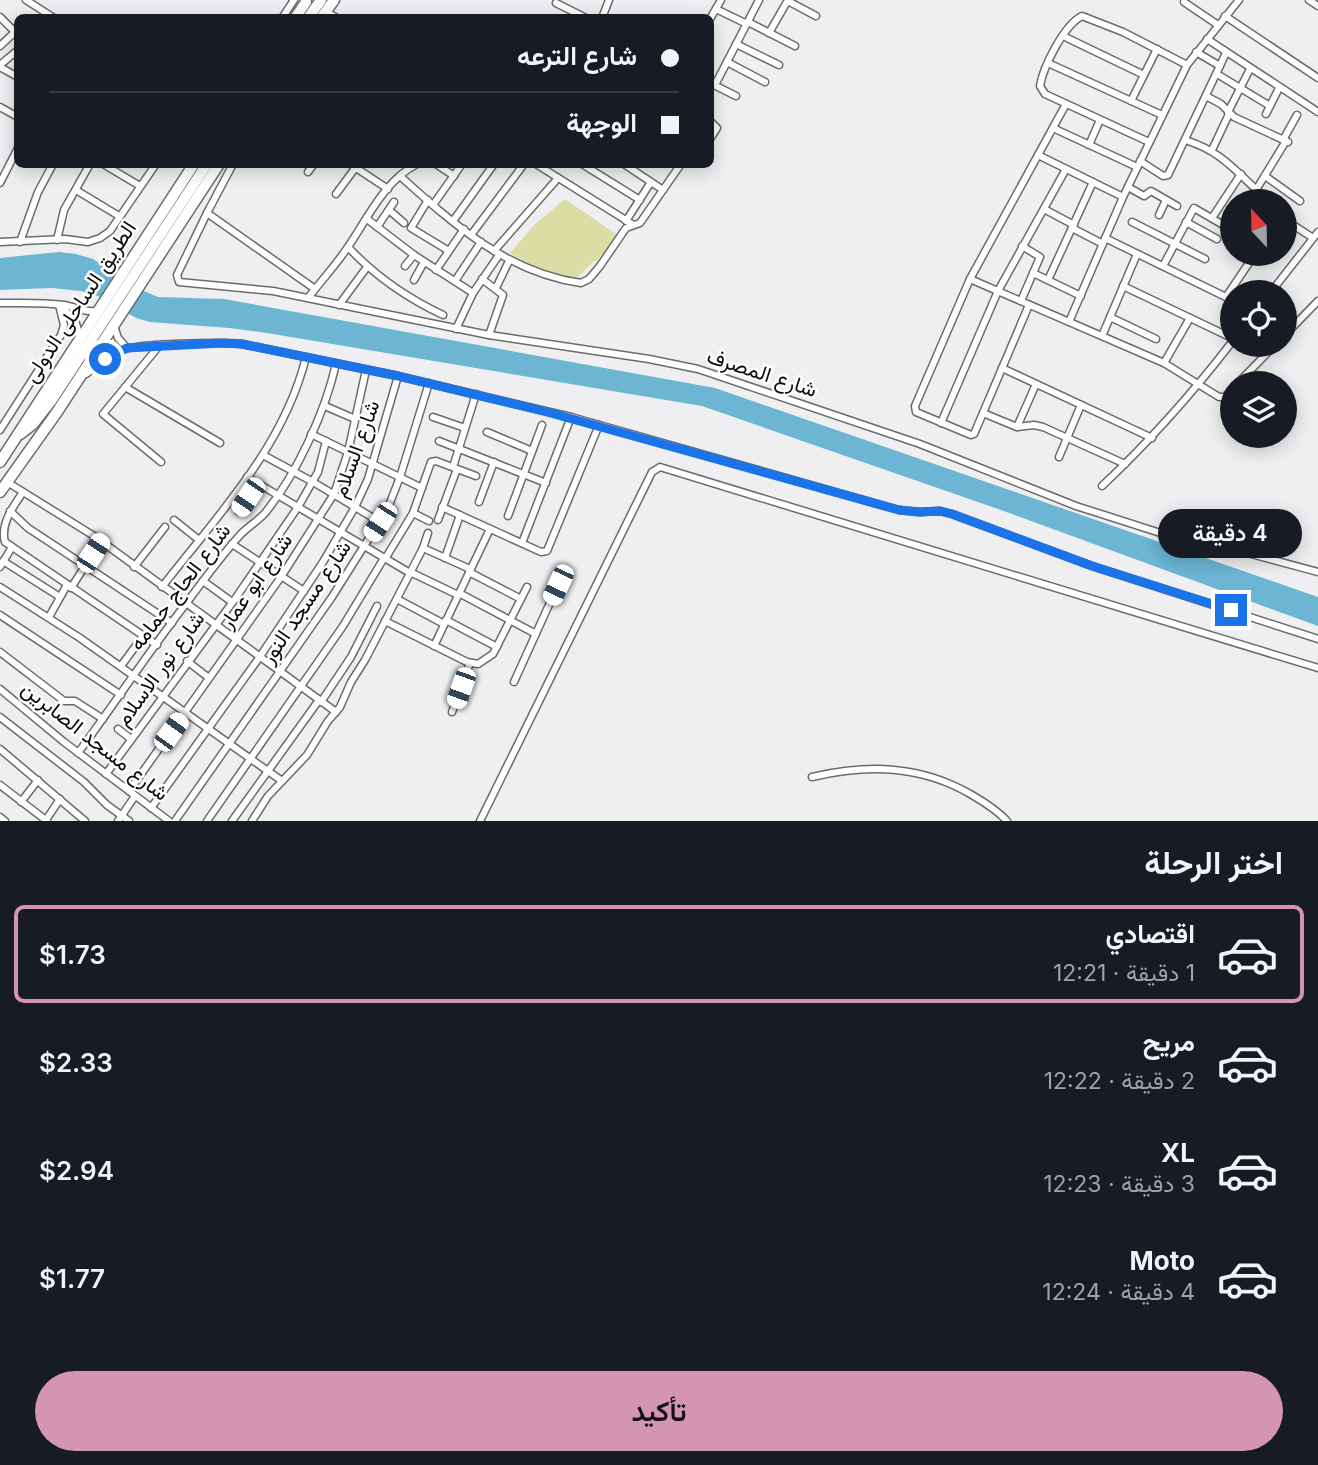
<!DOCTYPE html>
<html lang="ar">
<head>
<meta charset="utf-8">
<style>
	body { margin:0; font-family:Inter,Vazirmatn,sans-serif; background:#242831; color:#f1f3f6; direction:rtl; height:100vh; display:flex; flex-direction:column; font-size:26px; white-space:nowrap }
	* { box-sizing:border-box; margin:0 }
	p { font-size:23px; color:#9ea1a6 }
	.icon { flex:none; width:38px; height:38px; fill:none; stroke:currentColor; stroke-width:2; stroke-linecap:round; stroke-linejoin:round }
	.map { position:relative; height:821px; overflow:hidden; direction:ltr }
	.sheet { display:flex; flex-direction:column; background:#171b24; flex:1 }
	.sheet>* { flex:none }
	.guide { position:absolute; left:14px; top:14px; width:700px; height:154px; border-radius:10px; box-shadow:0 4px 18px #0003; direction:rtl; display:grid; align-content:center; height:154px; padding:0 35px; background:#171b24 }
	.needle { width:46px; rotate:338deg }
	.tools { position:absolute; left:1220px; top:189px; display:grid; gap:14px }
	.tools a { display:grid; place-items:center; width:77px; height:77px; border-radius:50%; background:#171b24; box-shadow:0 4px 18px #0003; font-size:35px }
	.end { position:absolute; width:32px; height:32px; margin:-16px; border:9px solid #1a73e8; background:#fff; box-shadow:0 0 0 4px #fff }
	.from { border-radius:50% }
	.bubble { position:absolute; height:49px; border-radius:24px; background:#171b24; box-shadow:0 4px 18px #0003; font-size:23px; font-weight:600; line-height:49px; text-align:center; direction:rtl }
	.car { position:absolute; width:21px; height:42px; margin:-21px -10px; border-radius:9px; box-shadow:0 0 5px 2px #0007; background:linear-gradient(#fff 24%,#345 0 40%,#fff 0 76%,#345 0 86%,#fff 0) }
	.guide b { display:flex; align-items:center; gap:24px; height:66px; font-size:26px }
	.guide b+b { border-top:2px solid #363941 }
	.guide i { width:18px; height:18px; background:#f1f3f6 }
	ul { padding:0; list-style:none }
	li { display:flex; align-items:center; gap:21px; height:98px; margin:0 14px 10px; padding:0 21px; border:4px solid transparent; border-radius:10px }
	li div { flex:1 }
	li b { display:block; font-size:26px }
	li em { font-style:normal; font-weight:600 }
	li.active { border-color:#d495b1 }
	li>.icon { width:63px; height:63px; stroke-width:1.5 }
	h2 { padding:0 35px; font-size:32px; line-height:84px }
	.primary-button { display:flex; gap:14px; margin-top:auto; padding:14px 35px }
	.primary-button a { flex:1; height:80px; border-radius:42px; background:#d495b1; color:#111; font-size:28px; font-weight:600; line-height:80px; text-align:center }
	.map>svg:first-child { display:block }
</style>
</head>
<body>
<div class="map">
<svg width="1318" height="821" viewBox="0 0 1318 821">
	<rect width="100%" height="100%" fill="#efeff1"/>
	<polygon fill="#dbdea4" points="565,199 619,236 605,256 601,255 596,262 594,261 577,278 539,270 510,253 534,225"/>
	<polygon fill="#6cb6d4" points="59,252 76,254 93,259 139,289 158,297 224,299 715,388 1318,597 1318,626 998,509 702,406 267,333 229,328 150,322 136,318 98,296 81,291 52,288 0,290 0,258"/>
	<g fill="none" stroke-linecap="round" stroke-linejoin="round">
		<defs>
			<g id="minor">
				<polyline points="26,0 54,18"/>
				<polyline points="1309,0 1318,6"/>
				<polyline points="788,1 816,16"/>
				<polyline points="1184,2 1218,25"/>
				<polyline points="556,3 586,18"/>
				<polyline points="716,9 747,24"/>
				<polyline points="326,12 337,18"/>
				<polyline points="1225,16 1318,78"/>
				<polyline points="0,17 15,32 0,46"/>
				<polyline points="282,18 294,0"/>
				<polyline points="602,18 609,0"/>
				<polyline points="710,19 721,0"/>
				<polyline points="748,22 795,46"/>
				<polyline points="769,33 788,0"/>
				<polyline points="1063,36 1144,75"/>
				<polyline points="1207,39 1318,112"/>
				<polyline points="736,44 779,65"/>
				<polyline points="1196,52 1220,66"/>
				<polyline points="727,62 765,82"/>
				<polyline points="1048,63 1162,115"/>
				<polyline points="0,65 18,50"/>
				<polyline points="0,67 18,77"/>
				<polyline points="1217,74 1270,106"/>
				<polyline points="710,83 736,96"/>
				<polyline points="715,85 759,0"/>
				<polyline points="1206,96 1221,104 1234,117 1288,142"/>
				<polyline points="1131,101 1157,49"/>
				<polyline points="0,107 18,117"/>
				<polyline points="1228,112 1250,69"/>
				<polyline points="1266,114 1279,88"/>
				<polyline points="710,121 717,128 710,139"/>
				<polyline points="1053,128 1137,167"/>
				<path d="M 1185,140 C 1225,152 1239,176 1269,201"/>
				<polyline points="1283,140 1297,115"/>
				<path d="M 1149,142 L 1045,94 L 1040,86 C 1043,67 1064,25 1082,16 L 1123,32 L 1187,65"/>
				<polyline points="1089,145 1100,120"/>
				<polyline points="1212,150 1229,114"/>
				<polyline points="1038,155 1123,197"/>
				<polyline points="1140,161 1163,176 1168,175 1226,53"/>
				<polyline points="103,164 140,186"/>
				<polyline points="233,164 207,213 177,275 179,282 273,291 489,335 649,359 698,369 920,444 1076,506 1201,546 1240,551 1318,572"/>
				<polyline points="350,164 388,189"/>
				<polyline points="436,164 454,176"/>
				<polyline points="536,164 632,224"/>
				<polyline points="582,164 640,200"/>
				<polyline points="624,164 663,190"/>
				<polyline points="308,172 314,164"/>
				<path d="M 400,176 C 453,224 508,273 581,283 L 589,279 L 600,266 L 626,228 L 640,223 L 681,164"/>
				<polyline points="1265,176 1300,201"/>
				<polyline points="0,183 18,148"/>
				<polyline points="1128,187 1144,196 1151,191 1177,206"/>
				<polyline points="76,190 119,216"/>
				<polyline points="1256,190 1286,141"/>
				<polyline points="336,194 356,167"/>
				<polyline points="428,200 411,228 449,251"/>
				<polyline points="433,205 462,164"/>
				<polyline points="1044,209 1074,225"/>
				<polyline points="389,210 404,223"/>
				<polyline points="207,213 315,289"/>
				<polyline points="1159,215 1166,200"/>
				<polyline points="1212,218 1241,174"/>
				<polyline points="367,219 414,255 473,293"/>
				<polyline points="1284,219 1313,238"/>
				<polyline points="453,221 494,164"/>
				<polyline points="626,221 651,182"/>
				<polyline points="1132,222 1205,259"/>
				<polyline points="1186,222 1217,239"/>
				<polyline points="377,227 394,202"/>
				<polyline points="1072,228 1103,244"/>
				<polyline points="471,235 524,164"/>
				<polyline points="1105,238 1232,300"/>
				<polyline points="57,240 64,210 90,164"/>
				<polyline points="0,242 65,239 88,242 100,238 110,231 156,164"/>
				<polyline points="20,242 38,192 53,164"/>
				<path d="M 348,247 C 376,277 407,298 443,315"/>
				<polyline points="494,251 558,178"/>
				<polyline points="405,266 414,255"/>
				<polyline points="1163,266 1194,208 1225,226"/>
				<polyline points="436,270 464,229"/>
				<polyline points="1033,273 1081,296"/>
				<polyline points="482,279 503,295 489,335"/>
				<polyline points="970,279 1164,363 1219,397 1225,397 1232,389"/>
				<polyline points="414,280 424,262"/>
				<polyline points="1048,280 1093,182"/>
				<polyline points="455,281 481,242"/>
				<polyline points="1123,286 1232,338"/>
				<polyline points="496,288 509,261"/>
				<polyline points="1271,292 1318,232"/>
				<polyline points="1226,297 1255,254"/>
				<path d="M 308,298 C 321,281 336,265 348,247 C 367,219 385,180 417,164"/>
				<polyline points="1021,301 1040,257 1022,246"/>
				<path d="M 0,303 C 21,303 43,302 64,305 C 76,307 85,313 97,311"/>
				<polyline points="339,305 367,267"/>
				<polyline points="1029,305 974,434 971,435 916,412 915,406 970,279 1066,104"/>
				<polyline points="61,306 75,320 80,337"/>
				<polyline points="1110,317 1156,339"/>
				<polyline points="1069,322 1123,197 1187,65 1239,0"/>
				<polyline points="114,326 118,338 127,348"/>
				<polyline points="456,329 473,293 499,255"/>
				<polyline points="1102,336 1137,254"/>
				<polyline points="1284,336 1318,301"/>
				<polyline points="159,346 103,414 161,462"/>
				<polyline points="1164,363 1190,318"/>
				<polyline points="1002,368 1152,438"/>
				<path d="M 86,374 C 98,366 108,355 122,350 C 138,343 223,342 242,344 L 398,376 L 571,417 L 899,510 L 919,512 L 940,511 L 952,514 L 1092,566 L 1318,639"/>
				<polyline points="1238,383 1275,345"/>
				<polyline points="125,387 220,443"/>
				<polyline points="325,406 355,419"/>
				<polyline points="983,413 1017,427 1034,425 1043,427 1125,464"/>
				<polyline points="433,417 465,428"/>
				<polyline points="941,423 998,291 1066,169"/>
				<polyline points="1017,427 1036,384"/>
				<polyline points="0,430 61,335 64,325 59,305"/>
				<polyline points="487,432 532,451"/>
				<polyline points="311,434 422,488"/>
				<polyline points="439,441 546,483"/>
				<polyline points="263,455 313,482 380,522"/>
				<polyline points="1059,457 1081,405"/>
				<polyline points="453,467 476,394"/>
				<polyline points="247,477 410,573"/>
				<polyline points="7,482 94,536 336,712"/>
				<path d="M 1102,486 C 1151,440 1191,395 1232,342"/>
				<path d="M 23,492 C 13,507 0,524 5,542 L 157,645"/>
				<polyline points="479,502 494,462"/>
				<polyline points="442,507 541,552 547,551 599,425"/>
				<polyline points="10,511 28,528 172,623"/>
				<polyline points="238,511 257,483"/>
				<polyline points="413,513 429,521"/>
				<polyline points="508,516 542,425"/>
				<polyline points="174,520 199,540"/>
				<polyline points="438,520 457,469"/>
				<polyline points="522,543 571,417"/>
				<polyline points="232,544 304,591"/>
				<polyline points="423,548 470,569"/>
				<polyline points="445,558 460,515"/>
				<polyline points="385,559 413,513 431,462 436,461 476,476"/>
				<polyline points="3,561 60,597"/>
				<polyline points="0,567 12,547"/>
				<polyline points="134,567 165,527"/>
				<polyline points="410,572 458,595"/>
				<polyline points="469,572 521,599"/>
				<polyline points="203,581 232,602"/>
				<polyline points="0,587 80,638 282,781"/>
				<path d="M 162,587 C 217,516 284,447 306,357"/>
				<polyline points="71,588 101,541"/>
				<polyline points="459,593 536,634"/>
				<polyline points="397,599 444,624"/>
				<polyline points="0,615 121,695"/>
				<polyline points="49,617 67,585"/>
				<polyline points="446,620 497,647"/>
				<polyline points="385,621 467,662 478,664 493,654 527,587"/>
				<polyline points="434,646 490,529"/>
				<polyline points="0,652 64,701 75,701 103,719"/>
				<polyline points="187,661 209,678"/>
				<polyline points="121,666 143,636"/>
				<polyline points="514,682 558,585"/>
				<polyline points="0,689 64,742 169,821"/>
				<polyline points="321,702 351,657 377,606"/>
				<polyline points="452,712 470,663"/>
				<polyline points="0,717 84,782 107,805 129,821"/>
				<polyline points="118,729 131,739"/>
				<polyline points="0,749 85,821"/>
				<path d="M 78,753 C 115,703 150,650 188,601 C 205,578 222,555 241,534 C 249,526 259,520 265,513 C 297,474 325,412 336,364"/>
				<polyline points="106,774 235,599 298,507 318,472 326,441"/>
				<path d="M 812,777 C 868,764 921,765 972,795 C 984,802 997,810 1007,821"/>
				<polyline points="0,785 47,821"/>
				<polyline points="129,791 281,577 334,494 348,452 366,370"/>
				<polyline points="21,802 38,780"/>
				<polyline points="151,808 259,658 323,562 355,507 368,479 398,376"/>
				<polyline points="0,817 5,821"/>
				<polyline points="46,820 60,799"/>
				<polyline points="118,821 135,796"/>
				<polyline points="175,821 332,597 388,508 400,477 429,383"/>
				<polyline points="207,821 343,626 384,558"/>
				<polyline points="232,821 319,700"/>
				<polyline points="252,821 268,796 307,755 328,721 340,707 351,682 365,660 423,548 428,533"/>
				<polyline points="480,821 652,472 660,467 1318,668"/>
			</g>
			<g id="trunk">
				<polyline points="295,18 306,2"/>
				<polyline points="308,18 321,0"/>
				<polyline points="321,18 334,0"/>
				<polyline points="20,434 33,424 51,401 207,164"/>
				<polyline points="0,462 194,164"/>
				<polyline points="0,492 57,412 219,164"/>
			</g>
		</defs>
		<use href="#minor" stroke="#6b6b6d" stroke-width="9"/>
		<use href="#trunk" stroke="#6b6b6d" stroke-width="13"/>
		<use href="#minor" stroke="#fff" stroke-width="6"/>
		<use href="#trunk" stroke="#fff" stroke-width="10"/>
	</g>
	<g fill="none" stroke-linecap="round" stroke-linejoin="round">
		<polyline stroke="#1a73e8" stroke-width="9" points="105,359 127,348 222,343 242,344 398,376 547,412 899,510 919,512 940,511 952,514 1092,566 1231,610"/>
	</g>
	<g text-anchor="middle" stroke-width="5" stroke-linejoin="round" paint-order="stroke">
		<g font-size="21" fill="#0b0b0c" stroke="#fff">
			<text transform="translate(80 302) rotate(-57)" y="7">الطريق الساحلى الدولى</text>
			<text transform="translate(762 373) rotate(18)" y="7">شارع المصرف</text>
			<text transform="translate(356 449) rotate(-70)" y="7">شارع السلام</text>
			<text transform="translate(256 581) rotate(-55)" y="7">شارع ابو عمار</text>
			<text transform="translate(180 587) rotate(-53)" y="7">شارع الحاج حمامه</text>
			<text transform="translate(306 602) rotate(-56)" y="7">شارع مسجد النور</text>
			<text transform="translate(160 669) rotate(-54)" y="7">شارع نور الاسلام</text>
			<text transform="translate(95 741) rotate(38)" y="7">شارع مسجد الصابرين</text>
		</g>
	</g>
</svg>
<div class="tools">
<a><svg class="needle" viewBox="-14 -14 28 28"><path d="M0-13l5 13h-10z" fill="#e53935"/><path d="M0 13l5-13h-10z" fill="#9ea1a6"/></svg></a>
<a><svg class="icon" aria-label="locate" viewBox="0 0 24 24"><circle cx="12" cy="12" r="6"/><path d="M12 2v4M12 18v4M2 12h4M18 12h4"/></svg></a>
<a><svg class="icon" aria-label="layers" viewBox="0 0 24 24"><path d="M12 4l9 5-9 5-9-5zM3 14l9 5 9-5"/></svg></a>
</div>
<i class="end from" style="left:105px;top:359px"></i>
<i class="end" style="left:1231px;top:610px"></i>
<div class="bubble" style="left:1158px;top:509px;width:144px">4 دقيقة</div>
<i class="car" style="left:248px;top:497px;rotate:214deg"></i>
<i class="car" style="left:380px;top:522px;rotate:213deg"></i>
<i class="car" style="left:93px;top:553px;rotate:33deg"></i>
<i class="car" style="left:558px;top:585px;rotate:205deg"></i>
<i class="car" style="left:461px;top:688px;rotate:200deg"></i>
<i class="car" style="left:171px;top:732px;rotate:36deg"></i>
<div class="guide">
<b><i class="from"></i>شارع الترعه</b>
<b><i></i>الوجهة</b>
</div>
</div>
<section class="sheet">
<h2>اختر الرحلة</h2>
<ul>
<li class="active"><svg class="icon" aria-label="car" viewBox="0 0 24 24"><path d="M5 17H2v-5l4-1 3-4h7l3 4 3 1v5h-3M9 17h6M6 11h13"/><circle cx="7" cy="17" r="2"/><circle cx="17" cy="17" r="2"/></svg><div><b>اقتصادي</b><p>1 دقيقة · 12:21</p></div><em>$1.73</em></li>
<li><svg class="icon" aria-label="car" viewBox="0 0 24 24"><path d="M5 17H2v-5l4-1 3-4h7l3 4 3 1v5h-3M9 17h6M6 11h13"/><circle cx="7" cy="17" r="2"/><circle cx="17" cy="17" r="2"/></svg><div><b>مريح</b><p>2 دقيقة · 12:22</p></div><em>$2.33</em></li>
<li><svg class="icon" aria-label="car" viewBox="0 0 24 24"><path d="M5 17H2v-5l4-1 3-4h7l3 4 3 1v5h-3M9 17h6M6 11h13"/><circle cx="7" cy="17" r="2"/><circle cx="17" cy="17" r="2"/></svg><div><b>XL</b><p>3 دقيقة · 12:23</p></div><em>$2.94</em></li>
<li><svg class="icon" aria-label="car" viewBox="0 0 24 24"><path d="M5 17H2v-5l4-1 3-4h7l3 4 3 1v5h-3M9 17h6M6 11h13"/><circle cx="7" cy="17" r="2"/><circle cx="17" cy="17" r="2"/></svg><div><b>Moto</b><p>4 دقيقة · 12:24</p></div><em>$1.77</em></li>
</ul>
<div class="primary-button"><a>تأكيد</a></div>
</section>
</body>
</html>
